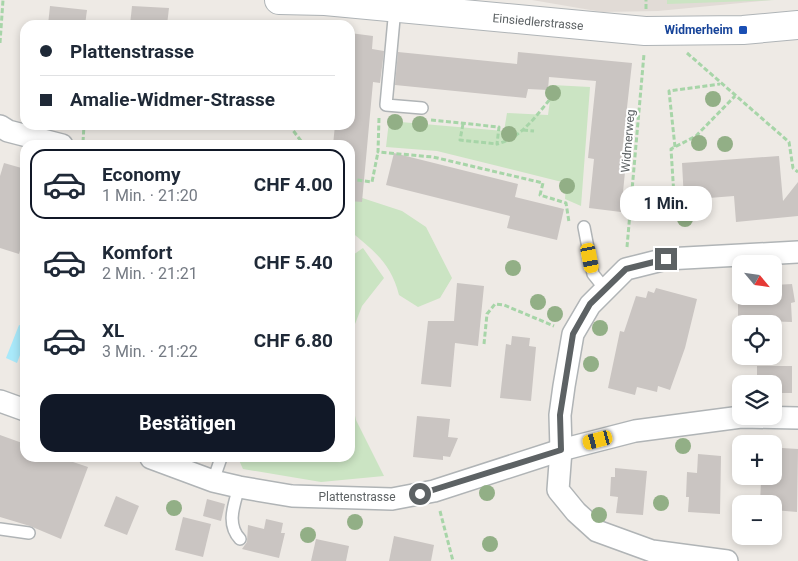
<!DOCTYPE html>
<html lang="de">
<head>
<meta charset="utf-8">
<style>
	body { margin:0; font-family:Roboto,sans-serif; background:#f6f6f7; color:#1f2937; height:100vh; display:flex; flex-direction:column; font-size:19px; white-space:nowrap }
	* { box-sizing:border-box; margin:0 }
	p { font-size:16px; color:#747a83 }
	.icon { flex:none; width:28px; height:28px; fill:none; stroke:currentColor; stroke-width:2; stroke-linecap:round; stroke-linejoin:round }
	.map { position:relative; flex:1; overflow:hidden }
	.drawer { position:absolute; left:20px; top:140px; width:335px; height:322px; display:flex; flex-direction:column; background:#fff; border-radius:15px; box-shadow:0 2px 8px #0003 }
	.drawer>* { flex:none }
	.top-card { position:absolute; left:20px; top:20px; width:335px; height:110px; border-radius:15px; box-shadow:0 2px 8px #0003; display:grid; align-content:center; height:110px; padding:0 20px; background:#fff }
	.needle { width:32px; rotate:119deg }
	.buttons { position:absolute; left:732px; top:255px; display:grid; gap:10px }
	.buttons a { display:grid; place-items:center; width:50px; height:50px; border-radius:10px; background:#fff; box-shadow:0 2px 8px #0003; font-size:25px }
	.end { position:absolute; width:22px; height:22px; margin:-11px; border:6px solid #5d6264; background:#fff; box-shadow:0 0 0 2px #fff }
	.from { border-radius:50% }
	.bubble { position:absolute; height:35px; border-radius:15px; background:#fff; box-shadow:0 2px 8px #0003; font-size:16px; font-weight:700; line-height:35px; text-align:center }
	.car { position:absolute; width:15px; height:30px; margin:-15px -8px; border-radius:6px; box-shadow:0 0 4px 1px #0007; background:linear-gradient(#f5c518 24%,#345 0 40%,#f5c518 0 76%,#345 0 86%,#f5c518 0) }
	.top-card b { display:flex; align-items:center; gap:18px; height:48px; font-size:19px }
	.top-card b+b { border-top:1px solid #e0e1e3 }
	.top-card i { width:12px; height:12px; background:#1f2937 }
	ul { padding:9px 0 0; list-style:none }
	li { display:flex; align-items:center; gap:15px; height:70px; margin:0 10px 8px; padding:0 10px; border:2px solid transparent; border-radius:15px }
	li div { flex:1 }
	li b { display:block; font-size:19px }
	li em { font-style:normal; font-weight:700 }
	li.current { border-color:#111827 }
	li>.icon { width:45px; height:45px; stroke-width:1.5 }
	.primary-button { display:flex; gap:10px; margin-top:auto; padding:10px 20px }
	.primary-button a { flex:1; height:58px; border-radius:15px; background:#111827; color:#fff; font-size:20px; font-weight:700; line-height:58px; text-align:center }
	.map>svg:first-child { display:block }
</style>
</head>
<body>
<div class="map">
<svg width="798" height="561" viewBox="0 0 798 561">
	<rect width="100%" height="100%" fill="#eeeae5"/>
	<polygon fill="#e1dbd6" points="532,0 771,0 658,11 602,12"/>
	<g fill="#cbe4c3">
		<polygon points="667,0 775,0 667,4"/>
		<polygon points="552,85 590,87 581,206 565,199 566,183 437,151 386,147 389,121 504,131 507,113 548,115"/>
		<path d="M 350,194 L 402,211 L 426,227 L 452,278 L 440,298 L 418,307 L 399,295 C 391,263 374,251 350,231 Z"/>
		<polygon points="363,248 384,278 362,306 350,337 350,257"/>
		<polygon points="350,393 356,420 384,476 321,482 243,469 238,458 350,458"/>
	</g>
	<polygon fill="#a9e9fa" points="19,325 25,327 25,342 17,363 6,358"/>
	<g fill="#cac5c2">
		<polygon points="50,6 87,10 85,25 48,25"/>
		<polygon points="132,6 169,8 167,25 130,25"/>
		<polygon points="350,33 373,36 372,49 384,51 380,83 373,82 362,202 350,201 350,145 333,145 335,125 350,125"/>
		<polygon points="398,52 517,64 518,52 632,63 621,161 626,162 621,212 589,208 594,159 588,158 596,81 549,77 548,90 528,89 526,98 395,85"/>
		<polygon points="394,153 518,184 515,197 564,209 557,240 507,228 510,216 386,185"/>
		<polygon points="779,156 783,201 798,182 798,216 736,222 734,196 684,200 682,163"/>
		<polygon points="4,163 25,169 25,232 19,254 0,248 0,176"/>
		<polygon points="457,283 484,286 478,346 455,343 451,387 421,384 428,321 454,321"/>
		<polygon points="792,284 795,302 791,303 792,322 738,320 738,296 774,296 774,285"/>
		<polygon points="656,288 697,299 685,348 670,390 658,386 657,392 637,387 635,395 608,388 620,331 624,332 636,296 646,298 648,291 654,293"/>
		<polygon points="512,336 530,338 529,346 536,347 531,401 500,398 506,344 511,345"/>
		<polygon points="757,366 792,366 792,393 774,393 774,384 757,384"/>
		<polygon points="417,416 450,419 448,437 458,438 450,457 443,456 443,460 413,457"/>
		<polygon points="0,435 25,444 25,458 61,458 88,467 61,539 30,526 0,517"/>
		<polygon points="782,448 798,449 797,512 774,510 774,504 760,504 761,481 764,481 764,476 774,476 774,466 780,467"/>
		<polygon points="698,454 721,456 720,514 688,512 689,497 686,497 687,472 697,473"/>
		<polygon points="615,468 647,471 643,515 616,513 618,497 610,496 611,477 615,477"/>
		<polygon points="116,496 139,506 127,535 104,526"/>
		<polygon points="207,499 225,504 221,521 203,516"/>
		<polygon points="183,517 211,524 203,557 175,550"/>
		<polygon points="266,519 283,523 281,533 285,533 279,558 242,549 247,542 248,525 264,529"/>
		<polygon points="394,536 434,545 431,561 389,561"/>
		<polygon points="316,539 349,546 346,561 311,561"/>
	</g>
	<g fill="none" stroke-linecap="round" stroke-linejoin="round">
		<defs>
			<g id="lane">
				<polyline points="395,8 386,105 422,108"/>
				<polyline points="584,227 593,274 605,289"/>
				<polyline points="213,481 221,458"/>
				<path d="M 239,487 C 234,505 226,524 240,539"/>
				<polyline points="0,529 29,533"/>
			</g>
			<g id="street">
				<polyline points="0,126 8,131 62,145"/>
				<polyline points="0,401 25,410"/>
				<polyline points="151,458 213,481 239,487 292,496 392,499 434,491 561,450 635,431 741,417 798,418"/>
				<polyline points="727,561 652,551 597,531 576,512 558,490 561,450 560,415 564,386 573,334 590,305 626,269 666,259 798,252"/>
			</g>
			<polyline id="secondary" points="279,0 325,1 645,31 743,30 798,25"/>
		</defs>
		<use href="#lane" stroke="#b0b4b6" stroke-width="14"/>
		<use href="#street" stroke="#b0b4b6" stroke-width="24"/>
		<use href="#secondary" stroke="#afb4b7" stroke-width="30"/>
		<g stroke="#a7d5a8" stroke-width="3" stroke-dasharray="5 2.5" stroke-linecap="butt">
			<polyline points="646,9 646,0"/>
			<polyline points="0,43 3,0"/>
			<polyline points="687,53 789,142 793,168 798,172"/>
			<polyline points="379,118 378,152 433,157 543,183 540,195 566,203 569,222"/>
			<path d="M 431,120 L 499,127 L 497,144 C 521,138 536,116 551,98"/>
			<polyline points="463,124 460,140 497,144"/>
			<polyline points="289,125 304,145"/>
			<polyline points="523,130 534,131"/>
			<polyline points="83,142 84,125"/>
			<polyline points="675,147 669,91 720,84"/>
			<polyline points="350,179 372,182 378,152"/>
			<polyline points="674,196 671,149 696,136 735,96"/>
			<polyline points="627,247 644,54"/>
			<polyline points="484,344 487,314 495,304 504,305 554,326"/>
			<polyline points="440,511 453,561"/>
		</g>
		<use href="#lane" stroke="#fff" stroke-width="11"/>
		<use href="#street" stroke="#fff" stroke-width="21"/>
		<use href="#secondary" stroke="#fff" stroke-width="28"/>
	</g>
	<g fill="#92af86">
		<circle cx="553" cy="93" r="8"/>
		<circle cx="713" cy="99" r="8"/>
		<circle cx="395" cy="122" r="8"/>
		<circle cx="420" cy="124" r="8"/>
		<circle cx="509" cy="134" r="8"/>
		<circle cx="699" cy="143" r="8"/>
		<circle cx="725" cy="144" r="8"/>
		<circle cx="567" cy="186" r="8"/>
		<circle cx="685" cy="219" r="8"/>
		<circle cx="513" cy="268" r="8"/>
		<circle cx="538" cy="302" r="8"/>
		<circle cx="555" cy="314" r="8"/>
		<circle cx="600" cy="328" r="8"/>
		<circle cx="591" cy="364" r="8"/>
		<circle cx="683" cy="446" r="8"/>
		<circle cx="487" cy="493" r="8"/>
		<circle cx="661" cy="503" r="8"/>
		<circle cx="174" cy="508" r="8"/>
		<circle cx="599" cy="515" r="8"/>
		<circle cx="355" cy="522" r="8"/>
		<circle cx="308" cy="535" r="8"/>
		<circle cx="490" cy="544" r="8"/>
	</g>
	<g fill="none" stroke-linecap="round" stroke-linejoin="round">
		<polyline stroke="#5d6264" stroke-width="6" points="420,494 561,450 560,415 573,334 590,304 626,269 666,259"/>
	</g>
	<rect fill="#1a4fb4" stroke="#fff" stroke-width="2" x="738" y="25" width="10" height="10" rx="2.5"/>
	<g text-anchor="middle" stroke-width="4" stroke-linejoin="round" paint-order="stroke">
		<g font-size="12" fill="#5d6264" stroke="#fff">
			<text transform="translate(538 22) rotate(5)" y="4">Einsiedlerstrasse</text>
			<text transform="translate(628 141) rotate(-85)" y="4">Widmerweg</text>
			<text x="357" y="501">Plattenstrasse</text>
		</g>
		<g font-size="12" font-weight="bold" fill="#164399" stroke="#fff" text-anchor="end">
			<text x="733" y="34">Widmerheim</text>
		</g>
	</g>
</svg>
<div class="buttons">
<a><svg class="needle" viewBox="-14 -14 28 28"><path d="M0-13l5 13h-10z" fill="#e53935"/><path d="M0 13l5-13h-10z" fill="#747a83"/></svg></a>
<a><svg class="icon" aria-label="locate" viewBox="0 0 24 24"><circle cx="12" cy="12" r="6"/><path d="M12 2v4M12 18v4M2 12h4M18 12h4"/></svg></a>
<a><svg class="icon" aria-label="layers" viewBox="0 0 24 24"><path d="M12 4l9 5-9 5-9-5zM3 14l9 5 9-5"/></svg></a>
<a>+</a>
<a>−</a>
</div>
<i class="end from" style="left:420px;top:494px"></i>
<i class="end" style="left:666px;top:259px"></i>
<div class="bubble" style="left:620px;top:186px;width:92px">1 Min.</div>
<i class="car" style="left:590px;top:258px;rotate:169deg"></i>
<i class="car" style="left:598px;top:440px;rotate:255deg"></i>
<div class="top-card">
<b><i class="from"></i>Plattenstrasse</b>
<b><i></i>Amalie-Widmer-Strasse</b>
</div>
<section class="drawer">
<ul>
<li class="current"><svg class="icon" aria-label="car" viewBox="0 0 24 24"><path d="M5 17H2v-5l4-1 3-4h7l3 4 3 1v5h-3M9 17h6M6 11h13"/><circle cx="7" cy="17" r="2"/><circle cx="17" cy="17" r="2"/></svg><div><b>Economy</b><p>1 Min. · 21:20</p></div><em>CHF 4.00</em></li>
<li><svg class="icon" aria-label="car" viewBox="0 0 24 24"><path d="M5 17H2v-5l4-1 3-4h7l3 4 3 1v5h-3M9 17h6M6 11h13"/><circle cx="7" cy="17" r="2"/><circle cx="17" cy="17" r="2"/></svg><div><b>Komfort</b><p>2 Min. · 21:21</p></div><em>CHF 5.40</em></li>
<li><svg class="icon" aria-label="car" viewBox="0 0 24 24"><path d="M5 17H2v-5l4-1 3-4h7l3 4 3 1v5h-3M9 17h6M6 11h13"/><circle cx="7" cy="17" r="2"/><circle cx="17" cy="17" r="2"/></svg><div><b>XL</b><p>3 Min. · 21:22</p></div><em>CHF 6.80</em></li>
</ul>
<div class="primary-button"><a>Bestätigen</a></div>
</section>
</div>
</body>
</html>
